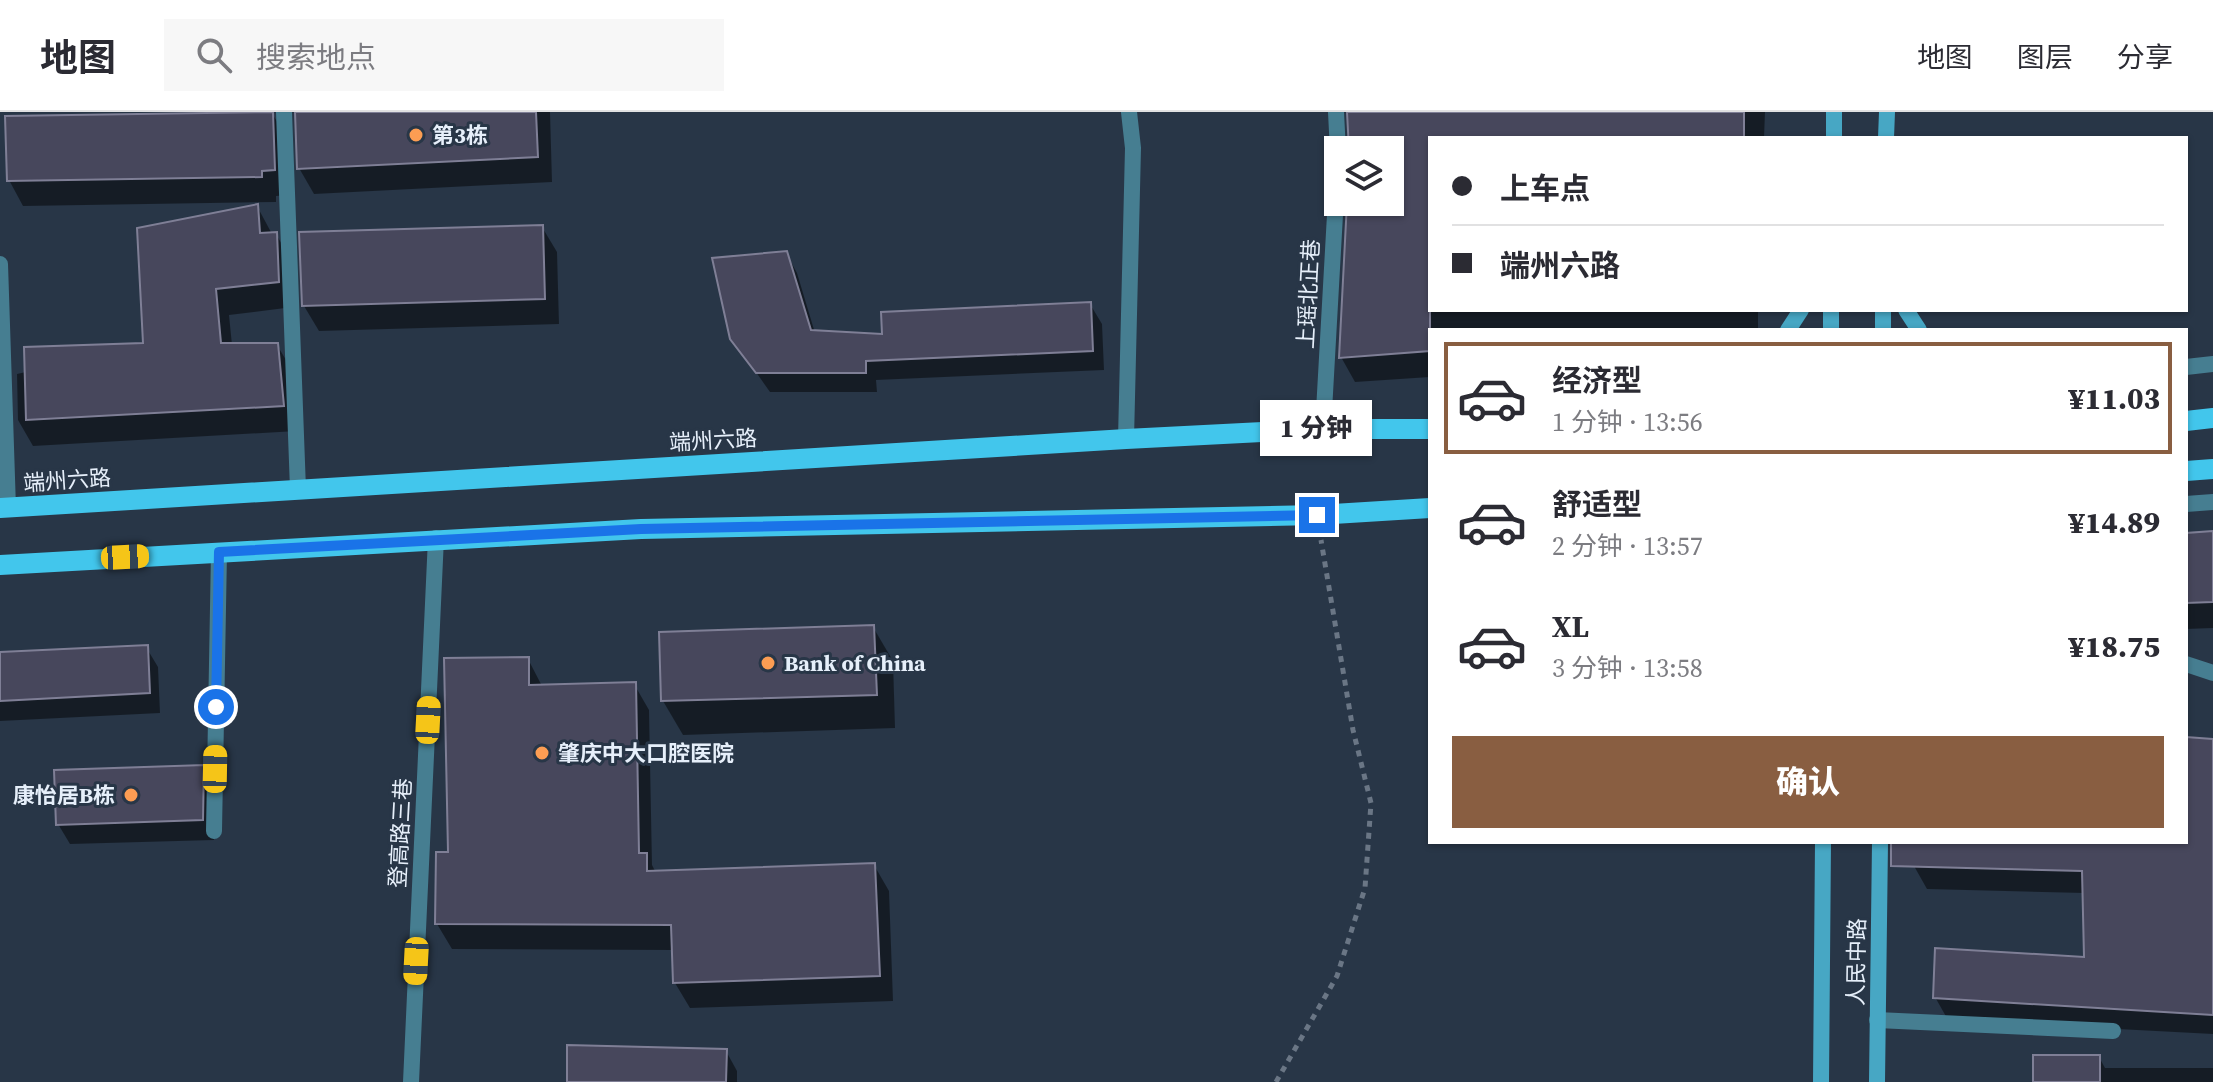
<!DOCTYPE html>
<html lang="zh">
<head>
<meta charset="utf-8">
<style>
	body { margin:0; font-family:"Source Serif 4","Noto Sans SC",serif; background:#f7f7f7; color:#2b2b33; height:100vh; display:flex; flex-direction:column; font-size:30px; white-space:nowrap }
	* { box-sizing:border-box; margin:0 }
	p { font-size:26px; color:#7c7c81 }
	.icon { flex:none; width:44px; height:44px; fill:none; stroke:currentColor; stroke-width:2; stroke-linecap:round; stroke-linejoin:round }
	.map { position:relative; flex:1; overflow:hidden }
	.drawer { position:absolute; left:1428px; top:216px; width:760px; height:516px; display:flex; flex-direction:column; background:#fff; border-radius:0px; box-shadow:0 2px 6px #0004 }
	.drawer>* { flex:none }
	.hud { position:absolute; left:1428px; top:24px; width:760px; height:176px; border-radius:0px; box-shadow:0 2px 6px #0004; display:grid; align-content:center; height:176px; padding:0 24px; background:#fff }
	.controls { position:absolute; left:1324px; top:24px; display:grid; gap:16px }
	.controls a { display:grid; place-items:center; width:80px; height:80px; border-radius:0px; background:#fff; box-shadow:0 2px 6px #0004; font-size:40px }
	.end { position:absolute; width:36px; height:36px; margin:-18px; border:10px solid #1a73e8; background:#fff; box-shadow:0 0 0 4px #fff }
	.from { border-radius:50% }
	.bubble { position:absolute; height:56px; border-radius:0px; background:#fff; box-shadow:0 2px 6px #0004; font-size:26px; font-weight:800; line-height:56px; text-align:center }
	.car { position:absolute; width:24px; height:48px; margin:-24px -12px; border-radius:10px; box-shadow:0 0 6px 2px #0007; background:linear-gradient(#f5c518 24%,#345 0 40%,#f5c518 0 76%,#345 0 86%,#f5c518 0) }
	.hud b { display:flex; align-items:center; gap:28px; height:76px; font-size:30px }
	.hud b+b { border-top:2px solid #e1e1e2 }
	.hud i { width:20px; height:20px; background:#2b2b33 }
	ul { padding:14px 0 0; list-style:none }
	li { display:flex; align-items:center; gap:24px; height:112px; margin:0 16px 12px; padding:0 8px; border:4px solid transparent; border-radius:0px }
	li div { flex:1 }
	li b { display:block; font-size:30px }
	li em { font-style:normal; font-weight:800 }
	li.selected { border-color:#895e41 }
	li>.icon { width:72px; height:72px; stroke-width:1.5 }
	.primary-button { display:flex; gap:16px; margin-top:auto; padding:16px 24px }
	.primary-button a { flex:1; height:92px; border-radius:0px; background:#895e41; color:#fff; font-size:32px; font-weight:800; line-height:92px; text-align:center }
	header { display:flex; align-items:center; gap:48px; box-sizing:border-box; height:112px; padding:0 40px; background:#fff; border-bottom:2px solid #e1e1e2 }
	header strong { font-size:38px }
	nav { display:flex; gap:44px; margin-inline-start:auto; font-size:28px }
	.search { width:560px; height:72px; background:#f7f7f7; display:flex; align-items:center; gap:20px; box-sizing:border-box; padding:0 28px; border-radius:0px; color:#7c7c81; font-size:30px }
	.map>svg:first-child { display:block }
</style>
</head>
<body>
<header>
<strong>地图</strong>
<div class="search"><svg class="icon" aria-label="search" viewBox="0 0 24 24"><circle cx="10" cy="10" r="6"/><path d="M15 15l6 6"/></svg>搜索地点</div>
<nav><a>地图</a><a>图层</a><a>分享</a></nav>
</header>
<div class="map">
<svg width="2213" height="970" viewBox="0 0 2213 970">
	<rect width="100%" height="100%" fill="#283647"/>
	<g fill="#0007">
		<polygon points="297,0 550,0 552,70 314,82 299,56"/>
		<polygon points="1349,0 1765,0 1764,26 1430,26 1430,198 1758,198 1758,217 1430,218 1430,265 1355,270 1341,245 1348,90 1390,90 1390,38 1351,38"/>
		<polygon points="272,1 287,27 289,83 276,84 276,90 23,94 9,68"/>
		<polygon points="257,94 272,122 276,122 291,148 293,195 229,203 232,233 277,233 292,258 297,319 33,334 18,308 17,262 145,233"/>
		<polygon points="542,115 557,140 559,212 319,219 304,194"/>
		<polygon points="786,141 797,161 815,221 884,224 1090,192 1102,212 1104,258 876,268 877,280 770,280 732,226"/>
		<polygon points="2213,421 2213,516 2186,517 2186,423"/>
		<polygon points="873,515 893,549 895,616 683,623 663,589"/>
		<polygon points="146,535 158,555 160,601 0,609 0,542"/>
		<polygon points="528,547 542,574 634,572 649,598 652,753 656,761 874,753 889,779 893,889 690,896 675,871 674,838 452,837 437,812 450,742"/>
		<polygon points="2186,627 2213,629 2213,922 1948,908 1935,885 2086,847 2084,781 1927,777 1914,754 1914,730 2186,730"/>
		<polygon points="203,655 215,675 214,728 70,732 58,712"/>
		<polygon points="726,939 737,959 737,970 569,970"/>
		<polygon points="2099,945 2105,956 2213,956 2213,970 2035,970"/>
	</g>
	<g fill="#47475c" stroke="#7f7f96" stroke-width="2">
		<polygon points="273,0 275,58 262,59 262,65 7,69 5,4"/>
		<polygon points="295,0 536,0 538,45 297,57"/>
		<polygon points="1347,0 1744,0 1744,26 1430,26 1430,239 1339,246 1347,90 1390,90 1390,38 1349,38"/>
		<polygon points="258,92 260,121 277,120 279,170 216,177 221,231 278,231 284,294 26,308 24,235 143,231 137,116"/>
		<polygon points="543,113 545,187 302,194 299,120"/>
		<polygon points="787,139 811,218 882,222 881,200 1091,190 1093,239 866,249 866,261 756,261 730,227 712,146"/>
		<polygon points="2213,419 2213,490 2186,491 2186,421"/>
		<polygon points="874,513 877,583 661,589 659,520"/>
		<polygon points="148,533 150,581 0,589 0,540"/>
		<polygon points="529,545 529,573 636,570 639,741 647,741 647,759 875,751 880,864 673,871 671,813 435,812 436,740 448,740 444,546"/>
		<polygon points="2186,625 2213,627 2213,903 1933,886 1935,836 2084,845 2082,759 1891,754 1891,730 2186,730"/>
		<polygon points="204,653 203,708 56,713 54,658"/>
		<polygon points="567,933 727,937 726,970 567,970"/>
		<rect x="2033" y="943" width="67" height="27"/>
	</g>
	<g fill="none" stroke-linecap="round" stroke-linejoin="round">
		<polyline stroke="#6a7685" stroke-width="5" stroke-dasharray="6 6" stroke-linecap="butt" points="1276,970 1337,864 1365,776 1371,691 1353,618 1321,428"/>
		<g stroke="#467e91" stroke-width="16">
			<polyline points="284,0 298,377"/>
			<polyline points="1336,0 1338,40"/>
			<polyline points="0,152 8,396"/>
			<polyline points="2186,255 2213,252"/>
			<polyline points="1323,317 1338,49"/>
			<polyline points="1126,327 1133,36 1129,0"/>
			<polyline points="2186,392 2213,390"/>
			<polyline points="1877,908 2113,919"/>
			<polyline points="411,970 436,426"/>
		</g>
		<g stroke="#467e91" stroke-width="16">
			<polyline points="2186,552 2213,561"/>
			<polyline points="214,719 219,440"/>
		</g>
		<g stroke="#47a7c4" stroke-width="16">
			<polyline points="1834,26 1834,0"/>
			<polyline points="1886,26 1887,0"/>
			<polyline points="1883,198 1883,218"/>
			<polyline points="1906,198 1919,218"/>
			<polyline points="1788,218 1801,198"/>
			<polyline points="1831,218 1831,198"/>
			<polyline points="1821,970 1823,730"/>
			<polyline points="1877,970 1880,730"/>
		</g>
		<g stroke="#42c6ec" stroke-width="20">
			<polyline points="2186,309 2213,306"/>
			<polyline points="2186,359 2213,357"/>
			<polyline points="0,396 1126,327 1323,317 1430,317"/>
			<polyline points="0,453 641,417 1317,403 1430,396"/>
		</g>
	</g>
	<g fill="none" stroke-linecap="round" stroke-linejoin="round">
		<polyline stroke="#1a73e8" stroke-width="10" points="216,595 219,440 641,417 1317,403"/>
	</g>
	<g fill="#fc9d53" stroke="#283647" stroke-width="3">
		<circle cx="416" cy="23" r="8"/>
		<circle cx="768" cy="551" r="8"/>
		<circle cx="542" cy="641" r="8"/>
		<circle cx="131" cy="683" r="8"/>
	</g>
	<g text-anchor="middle" stroke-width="6" stroke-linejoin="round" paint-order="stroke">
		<g font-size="22" font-weight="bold" fill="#e6effa" stroke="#283647" text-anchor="start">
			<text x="432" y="31">第3栋</text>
			<text x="784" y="559">Bank of China</text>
			<text x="558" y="649">肇庆中大口腔医院</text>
			<text x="115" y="691" text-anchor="end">康怡居B栋</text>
		</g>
		<g font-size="22" fill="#e6effa" stroke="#283647">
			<text transform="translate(1308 182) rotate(-87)" y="8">上瑶北正巷</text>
			<text transform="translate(713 328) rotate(-3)" y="8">端州六路</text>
			<text transform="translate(67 368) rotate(-4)" y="8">端州六路</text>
			<text transform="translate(400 721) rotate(-87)" y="8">登高路三巷</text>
			<text transform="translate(1856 850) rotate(-89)" y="8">人民中路</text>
		</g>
	</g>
</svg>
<div class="controls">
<a><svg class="icon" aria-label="layers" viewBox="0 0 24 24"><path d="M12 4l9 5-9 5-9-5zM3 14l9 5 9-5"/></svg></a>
</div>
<i class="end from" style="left:216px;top:595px"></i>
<i class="end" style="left:1317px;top:403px"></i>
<div class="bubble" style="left:1260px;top:288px;width:112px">1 分钟</div>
<i class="car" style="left:125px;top:445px;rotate:87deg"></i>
<i class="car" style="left:428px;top:608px;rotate:3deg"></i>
<i class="car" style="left:215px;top:657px;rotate:1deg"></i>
<i class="car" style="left:416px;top:849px;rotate:183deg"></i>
<div class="hud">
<b><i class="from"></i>上车点</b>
<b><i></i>端州六路</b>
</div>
<section class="drawer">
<ul>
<li class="selected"><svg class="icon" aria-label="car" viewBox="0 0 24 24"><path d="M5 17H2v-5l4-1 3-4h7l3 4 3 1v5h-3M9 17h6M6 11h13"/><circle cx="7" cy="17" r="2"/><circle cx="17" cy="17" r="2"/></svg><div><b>经济型</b><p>1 分钟 · 13:56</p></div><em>¥11.03</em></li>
<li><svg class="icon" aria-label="car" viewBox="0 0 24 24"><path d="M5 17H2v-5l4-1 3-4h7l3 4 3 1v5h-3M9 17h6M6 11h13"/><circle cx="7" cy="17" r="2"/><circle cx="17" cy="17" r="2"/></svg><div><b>舒适型</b><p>2 分钟 · 13:57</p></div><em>¥14.89</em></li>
<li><svg class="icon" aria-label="car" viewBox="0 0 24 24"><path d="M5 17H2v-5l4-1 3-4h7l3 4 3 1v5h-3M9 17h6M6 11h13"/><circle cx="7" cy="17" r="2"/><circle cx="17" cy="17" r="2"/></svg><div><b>XL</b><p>3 分钟 · 13:58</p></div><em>¥18.75</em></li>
</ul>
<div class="primary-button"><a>确认</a></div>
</section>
</div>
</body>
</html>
